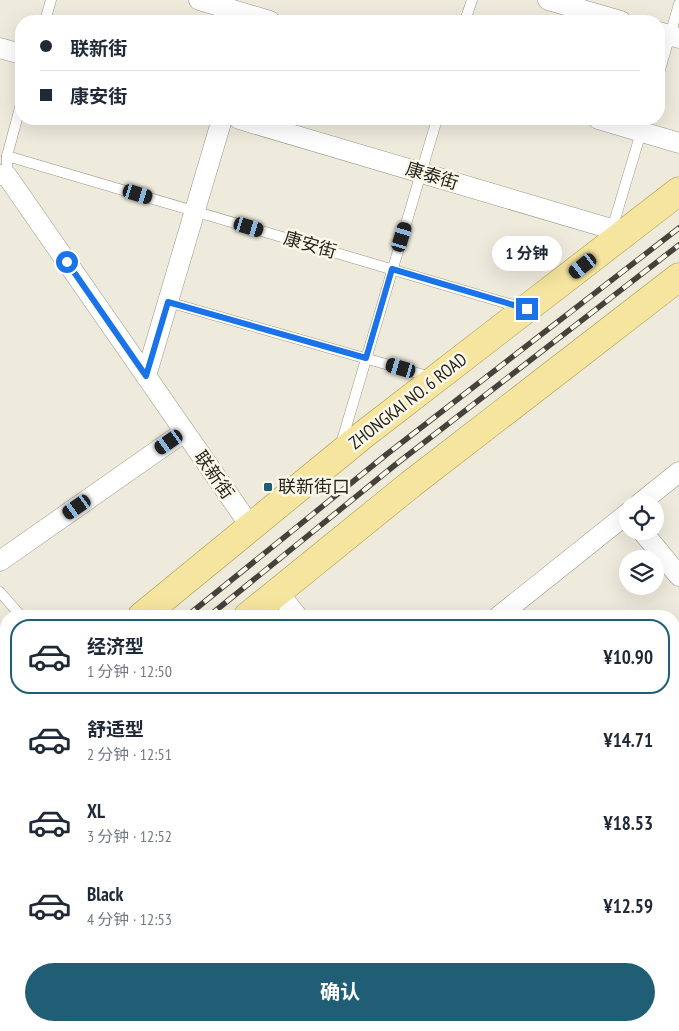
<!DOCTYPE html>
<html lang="zh">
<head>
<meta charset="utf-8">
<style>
	body { margin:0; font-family:"PT Sans Narrow","Noto Sans SC",sans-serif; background:#f6f6f7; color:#1f2937; height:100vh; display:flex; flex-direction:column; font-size:19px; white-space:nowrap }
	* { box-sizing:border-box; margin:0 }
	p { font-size:16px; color:#747a83 }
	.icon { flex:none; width:28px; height:28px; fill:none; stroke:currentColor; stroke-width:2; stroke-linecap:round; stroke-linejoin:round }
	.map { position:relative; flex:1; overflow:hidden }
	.side { position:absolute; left:0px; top:610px; width:680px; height:421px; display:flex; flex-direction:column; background:#fff; border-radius:20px 20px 0 0; box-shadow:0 5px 20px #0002 }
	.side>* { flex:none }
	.guide { position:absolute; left:15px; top:15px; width:650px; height:110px; border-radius:20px; box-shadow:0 5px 20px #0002; display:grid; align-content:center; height:110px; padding:0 25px; background:#fff }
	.buttons { position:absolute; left:619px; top:495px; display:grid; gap:10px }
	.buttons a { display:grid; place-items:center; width:45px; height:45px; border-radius:50%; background:#fff; box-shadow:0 5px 20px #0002; font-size:25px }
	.end { position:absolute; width:22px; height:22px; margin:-11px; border:6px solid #1a73e8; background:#fff; box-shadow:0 0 0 2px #fff }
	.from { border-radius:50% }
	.bubble { position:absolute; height:35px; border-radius:18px; background:#fff; box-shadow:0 5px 20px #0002; font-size:16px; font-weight:700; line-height:35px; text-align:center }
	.car { position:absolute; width:15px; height:30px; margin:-15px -8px; border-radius:6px; box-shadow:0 0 4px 1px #0007; background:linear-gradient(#222 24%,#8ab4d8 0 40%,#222 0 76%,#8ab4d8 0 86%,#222 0) }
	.guide b { display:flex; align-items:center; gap:18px; height:48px; font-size:19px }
	.guide b+b { border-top:1px solid #e0e1e3 }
	.guide i { width:12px; height:12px; background:#1f2937 }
	ul { padding:9px 0 0; list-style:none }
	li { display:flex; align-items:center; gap:15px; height:75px; margin:0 10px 8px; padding:0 15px; border:2px solid transparent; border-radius:20px }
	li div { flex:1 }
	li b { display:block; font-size:19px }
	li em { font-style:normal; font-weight:700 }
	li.current { border-color:#1f5e74 }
	li>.icon { width:45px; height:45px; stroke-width:1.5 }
	.button { display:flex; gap:10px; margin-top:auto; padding:10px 25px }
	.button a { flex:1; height:58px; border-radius:30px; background:#1f5e74; color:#fff; font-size:20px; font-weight:700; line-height:58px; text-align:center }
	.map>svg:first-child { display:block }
</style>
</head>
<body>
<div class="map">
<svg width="679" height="1031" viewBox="0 0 679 1031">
	<rect width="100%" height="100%" fill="#eeeadc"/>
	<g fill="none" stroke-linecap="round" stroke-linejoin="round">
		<defs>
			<g id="lane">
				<polyline points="45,21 51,0"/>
				<polyline points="465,21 472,0"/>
				<polyline points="659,73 679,4"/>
				<polyline points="7,156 523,308"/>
				<polyline points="7,176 7,156 21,104"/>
				<polyline points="612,229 645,119"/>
				<polyline points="168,302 431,377"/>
				<polyline points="341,444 437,119"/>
				<polyline points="0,592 21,616"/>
			</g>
			<g id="street">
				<polyline points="199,0 270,21"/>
				<polyline points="548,0 621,21"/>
				<polyline points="659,32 679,38"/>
				<polyline points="0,48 21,54"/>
				<polyline points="239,119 625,233"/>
				<polyline points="598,119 679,143"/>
				<polyline points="0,175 7,176 251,527"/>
				<polyline points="146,376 222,119"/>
				<polyline points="639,504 679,472"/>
				<polyline points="642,531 679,576"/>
				<polyline points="0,561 184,432"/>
				<polyline points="278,592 297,616"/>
				<polyline points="499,616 628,513"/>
				<polyline points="618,1025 623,1031"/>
			</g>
			<g id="primary">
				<polyline points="142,616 363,435 679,191"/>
				<polyline points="248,616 411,484 679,277"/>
				<polyline points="0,733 6,727"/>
				<polyline points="0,818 6,813"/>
			</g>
		</defs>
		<use href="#lane" stroke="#999688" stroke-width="11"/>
		<use href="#street" stroke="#999688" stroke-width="21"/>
		<use href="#primary" stroke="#a89647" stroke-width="29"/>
		<use href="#lane" stroke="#fff" stroke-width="10"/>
		<use href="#street" stroke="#fff" stroke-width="20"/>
		<use href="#primary" stroke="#f5e59e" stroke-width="28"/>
		<defs>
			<g id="rail">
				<polyline points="187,616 387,454 679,228"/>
				<polyline points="209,616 395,465 679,245"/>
				<polyline points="0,768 6,763"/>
				<polyline points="0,785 6,780"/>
			</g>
		</defs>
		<use href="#rail" stroke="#44423b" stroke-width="5.5"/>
		<use href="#rail" stroke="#fbf8e9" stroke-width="4" stroke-dasharray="11" stroke-linecap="butt"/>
	</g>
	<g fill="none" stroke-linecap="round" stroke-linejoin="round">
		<polyline stroke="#1a73e8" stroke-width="6" points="67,262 146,376 168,302 366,358 392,269 527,309"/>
	</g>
	<rect fill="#1f5e74" stroke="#fbf8e9" stroke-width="2" x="263" y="482" width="10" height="10" rx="2.5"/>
	<g text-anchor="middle" stroke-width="5" stroke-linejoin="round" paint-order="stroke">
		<g font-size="18" fill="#25241e" stroke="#fbf8e9">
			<text transform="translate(432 176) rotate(17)" y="6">康泰街</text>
			<text transform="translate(310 245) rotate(16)" y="6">康安街</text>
			<text transform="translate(408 401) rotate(-38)" y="6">ZHONGKAI NO. 6 ROAD</text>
			<text transform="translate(214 475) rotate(55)" y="6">联新街</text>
		</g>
		<g font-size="18" fill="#25241e" stroke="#fbf8e9" text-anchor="start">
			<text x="278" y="493">联新街口</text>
		</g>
	</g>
</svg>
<div class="buttons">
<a><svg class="icon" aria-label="locate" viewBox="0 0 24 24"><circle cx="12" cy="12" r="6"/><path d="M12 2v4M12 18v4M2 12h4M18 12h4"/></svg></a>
<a><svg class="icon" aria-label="layers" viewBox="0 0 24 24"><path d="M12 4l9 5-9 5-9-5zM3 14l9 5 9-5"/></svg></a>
</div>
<i class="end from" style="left:67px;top:262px"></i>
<i class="end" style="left:527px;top:309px"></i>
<div class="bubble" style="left:492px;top:236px;width:70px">1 分钟</div>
<i class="car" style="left:138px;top:194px;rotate:107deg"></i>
<i class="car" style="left:249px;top:227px;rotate:107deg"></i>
<i class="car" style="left:402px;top:237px;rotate:17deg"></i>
<i class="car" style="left:583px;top:266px;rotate:232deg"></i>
<i class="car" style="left:401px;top:368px;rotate:286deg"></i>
<i class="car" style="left:169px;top:442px;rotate:235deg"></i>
<i class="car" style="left:77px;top:507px;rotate:235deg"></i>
<div class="guide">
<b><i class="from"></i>联新街</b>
<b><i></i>康安街</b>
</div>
<section class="side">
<ul>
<li class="current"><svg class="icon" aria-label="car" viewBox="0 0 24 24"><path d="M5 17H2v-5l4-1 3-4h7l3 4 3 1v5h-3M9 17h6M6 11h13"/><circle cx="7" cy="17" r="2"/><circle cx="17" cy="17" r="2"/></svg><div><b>经济型</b><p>1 分钟 · 12:50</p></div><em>¥10.90</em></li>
<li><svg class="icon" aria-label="car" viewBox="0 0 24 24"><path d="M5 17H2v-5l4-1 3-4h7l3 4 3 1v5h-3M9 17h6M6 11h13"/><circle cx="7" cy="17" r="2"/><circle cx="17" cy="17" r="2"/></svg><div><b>舒适型</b><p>2 分钟 · 12:51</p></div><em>¥14.71</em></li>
<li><svg class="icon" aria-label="car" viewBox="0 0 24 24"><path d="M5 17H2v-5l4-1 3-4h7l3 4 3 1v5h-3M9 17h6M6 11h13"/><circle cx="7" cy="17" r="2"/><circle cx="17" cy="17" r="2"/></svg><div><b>XL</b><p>3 分钟 · 12:52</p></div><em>¥18.53</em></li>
<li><svg class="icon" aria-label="car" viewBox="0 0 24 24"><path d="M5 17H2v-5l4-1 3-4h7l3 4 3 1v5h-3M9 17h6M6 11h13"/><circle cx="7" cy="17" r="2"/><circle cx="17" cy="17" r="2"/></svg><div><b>Black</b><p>4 分钟 · 12:53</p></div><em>¥12.59</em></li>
</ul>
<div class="button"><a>确认</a></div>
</section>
</div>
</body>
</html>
